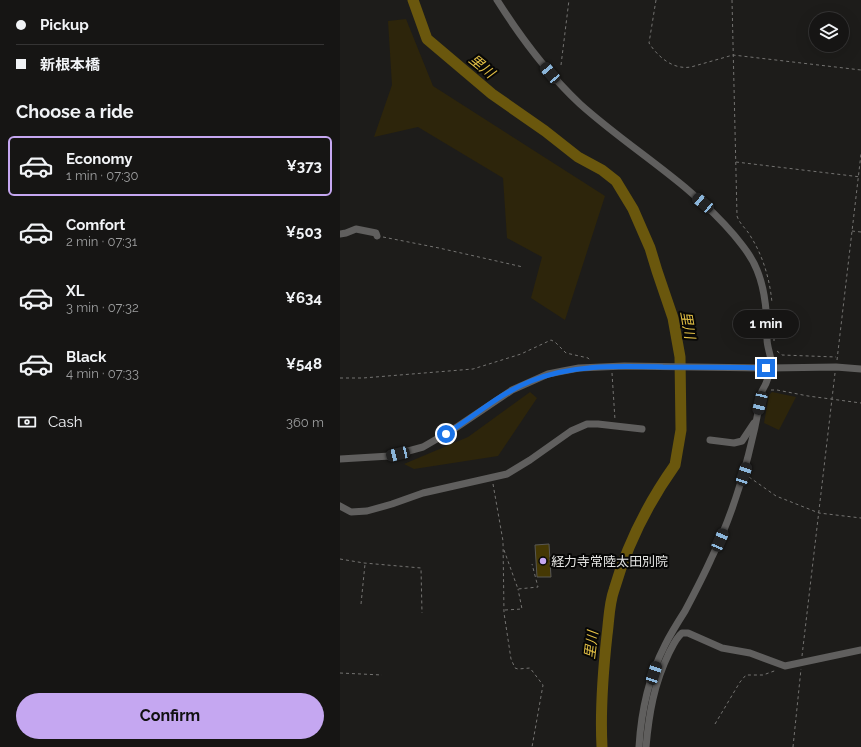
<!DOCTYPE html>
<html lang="en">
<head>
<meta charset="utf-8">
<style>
	body { margin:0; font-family:Raleway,"Noto Sans JP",sans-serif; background:#232222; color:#f1f3f6; height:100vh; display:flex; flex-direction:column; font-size:15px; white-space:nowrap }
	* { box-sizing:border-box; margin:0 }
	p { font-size:13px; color:#9e9fa0 }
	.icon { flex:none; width:22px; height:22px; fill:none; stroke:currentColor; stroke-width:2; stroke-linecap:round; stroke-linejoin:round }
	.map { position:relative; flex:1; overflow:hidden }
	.side { display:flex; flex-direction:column; background:#161514; width:340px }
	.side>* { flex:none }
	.hud { display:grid; align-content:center; height:88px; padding:0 16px; background:#161514 }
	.fabs { position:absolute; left:469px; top:12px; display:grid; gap:8px }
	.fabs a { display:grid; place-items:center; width:40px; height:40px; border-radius:50%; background:#161514; box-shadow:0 4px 16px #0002,0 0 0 1px #353434; font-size:20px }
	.end { position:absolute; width:18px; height:18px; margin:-9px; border:5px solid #1a73e8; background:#fff; box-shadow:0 0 0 2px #fff }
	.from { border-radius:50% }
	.bubble { position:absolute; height:28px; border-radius:14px; background:#161514; box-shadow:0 4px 16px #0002,0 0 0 1px #353434; font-size:13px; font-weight:700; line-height:28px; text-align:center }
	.car { position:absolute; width:12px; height:24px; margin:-12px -6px; border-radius:5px; box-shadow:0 0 3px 1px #0007; background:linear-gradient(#222 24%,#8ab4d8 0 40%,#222 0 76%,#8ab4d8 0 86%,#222 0) }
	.hud b { display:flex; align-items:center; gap:14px; height:38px; font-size:15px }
	.hud b+b { border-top:1px solid #353434 }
	.hud i { width:10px; height:10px; background:#f1f3f6 }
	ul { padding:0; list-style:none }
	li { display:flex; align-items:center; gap:12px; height:60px; margin:0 8px 6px; padding:0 8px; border:2px solid transparent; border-radius:6px }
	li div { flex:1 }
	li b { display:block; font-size:15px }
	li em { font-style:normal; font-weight:700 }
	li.active { border-color:#c5a7f1 }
	li>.icon { width:36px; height:36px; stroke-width:1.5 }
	h2 { padding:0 16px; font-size:18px; line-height:48px }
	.pay { display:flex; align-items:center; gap:10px; height:44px; padding:0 16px; font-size:15px }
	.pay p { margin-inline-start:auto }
	.cta { display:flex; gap:8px; margin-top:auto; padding:8px 16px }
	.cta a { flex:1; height:46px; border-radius:24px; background:#c5a7f1; color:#111; font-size:16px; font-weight:700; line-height:46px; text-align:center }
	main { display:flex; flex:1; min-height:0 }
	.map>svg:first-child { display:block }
</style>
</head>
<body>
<main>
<section class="side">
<div class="hud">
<b><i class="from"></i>Pickup</b>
<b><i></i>新根本橋</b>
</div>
<h2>Choose a ride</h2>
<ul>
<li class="active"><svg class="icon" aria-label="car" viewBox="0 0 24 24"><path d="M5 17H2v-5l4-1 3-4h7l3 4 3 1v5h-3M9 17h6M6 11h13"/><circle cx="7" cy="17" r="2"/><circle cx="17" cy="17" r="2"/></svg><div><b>Economy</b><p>1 min · 07:30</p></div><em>¥373</em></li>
<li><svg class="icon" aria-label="car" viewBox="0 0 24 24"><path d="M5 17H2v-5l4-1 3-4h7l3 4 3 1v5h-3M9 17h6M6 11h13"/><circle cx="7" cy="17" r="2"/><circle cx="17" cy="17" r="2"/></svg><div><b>Comfort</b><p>2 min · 07:31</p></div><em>¥503</em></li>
<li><svg class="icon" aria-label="car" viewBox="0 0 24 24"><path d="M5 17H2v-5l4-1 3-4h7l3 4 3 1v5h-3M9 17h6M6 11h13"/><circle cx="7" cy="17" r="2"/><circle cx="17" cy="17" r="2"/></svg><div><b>XL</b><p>3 min · 07:32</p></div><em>¥634</em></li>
<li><svg class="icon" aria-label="car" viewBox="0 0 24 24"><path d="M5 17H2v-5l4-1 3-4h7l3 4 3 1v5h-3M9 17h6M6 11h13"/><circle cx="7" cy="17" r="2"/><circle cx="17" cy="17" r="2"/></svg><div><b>Black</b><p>4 min · 07:33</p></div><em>¥548</em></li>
</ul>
<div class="pay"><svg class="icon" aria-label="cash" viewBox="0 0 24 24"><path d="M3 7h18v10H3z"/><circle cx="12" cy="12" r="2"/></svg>Cash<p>360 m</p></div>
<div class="cta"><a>Confirm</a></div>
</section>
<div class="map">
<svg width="521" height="747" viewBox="0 0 521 747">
	<rect width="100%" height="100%" fill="#1d1c1a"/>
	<g fill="#2d250b">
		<polygon points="66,19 93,86 265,196 225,320 191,298 202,257 167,238 163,178 78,127 34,137 52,85 48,21"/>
		<polygon points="190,392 197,398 158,456 74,469 64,464 128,437"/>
		<polygon points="432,392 456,397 439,430 424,423 429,395"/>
	</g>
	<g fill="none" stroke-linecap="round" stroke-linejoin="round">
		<path stroke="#6a570d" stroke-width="11" d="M 73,0 L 87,39 L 152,94 L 205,131 L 238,157 L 262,170 L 276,181 L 293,209 L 310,248 L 317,271 L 333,318 L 340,357 L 341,430 L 335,465 C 308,503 287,545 274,590 C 269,604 269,620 267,635 C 263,672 260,710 262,747"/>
	</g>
	<polygon fill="#453804" stroke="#595855" points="209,544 211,577 197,577 195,545"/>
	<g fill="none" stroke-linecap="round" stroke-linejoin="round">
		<g stroke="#747371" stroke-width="1" stroke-dasharray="3 3" stroke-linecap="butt">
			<path d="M 316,0 L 309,43 C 318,57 333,70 351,67 L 393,55 L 521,70"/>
			<path d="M 392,0 L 397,216 C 400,225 407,229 411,237 C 423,256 430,280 432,303"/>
			<polyline points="221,65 229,0"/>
			<polyline points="396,162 521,177"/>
			<polyline points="512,231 521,232"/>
			<polyline points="43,237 99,248 183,267"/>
			<polyline points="434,320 434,341"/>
			<polyline points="437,351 442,355 496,357"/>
			<polyline points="497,360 521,154"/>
			<polyline points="272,373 275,420"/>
			<polyline points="0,378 23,378 133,369 181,354 211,340 215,342 226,353 248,358 250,360"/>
			<polyline points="431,390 437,390 468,396 521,403"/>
			<polyline points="409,477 436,496 479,513 521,518"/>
			<polyline points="153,484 163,541 164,613 171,659 175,668 178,669 190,668 203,685 192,747"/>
			<polyline points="164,550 178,589 198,587 192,564"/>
			<polyline points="0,559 24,563 81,568 82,613"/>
			<polyline points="21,604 25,564"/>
			<polyline points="165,610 182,609 178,589"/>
			<polyline points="462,656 495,373"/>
			<polyline points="0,673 42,675"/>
			<polyline points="375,724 400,682 406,675 423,675 437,670"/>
			<polyline points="453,747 461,669"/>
		</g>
		<g stroke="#605f5e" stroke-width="7">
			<path d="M 157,0 C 181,38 207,73 240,104 C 290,149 350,183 394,235 C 403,246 412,257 417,270 C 426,292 427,316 427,339 C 427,346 430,353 431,360 C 431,371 428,381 422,391 C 412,449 397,506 371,559 C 363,577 354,594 345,611 C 338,622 331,633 325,645 C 309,676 301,712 299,747"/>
			<polyline points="0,234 6,233 16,229 36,233 37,236"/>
			<polyline points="370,440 394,443 402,441 414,423"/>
			<polyline points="0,459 50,456 83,447 114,429 172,390 208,374 223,371 239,368 284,366 430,368 496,367 521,369"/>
			<polyline points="0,506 11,512 27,511 52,504 83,493 167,474 190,460 231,431 247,424 258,424 302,429"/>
			<path d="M 306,747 C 309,713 314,684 329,653 C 333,645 336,638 342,633 L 348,633 L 382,648 L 410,653 L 445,666 L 521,650"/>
		</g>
	</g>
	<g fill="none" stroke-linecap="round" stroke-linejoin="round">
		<path stroke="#1a73e8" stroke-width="5" d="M 106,434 C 135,416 160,393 191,381 C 233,364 279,366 323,367 C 357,367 392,367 426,368"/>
	</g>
	<circle fill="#c5a7f1" stroke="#070706" stroke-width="1.5" cx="203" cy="561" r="4"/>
	<g text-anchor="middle" stroke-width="4" stroke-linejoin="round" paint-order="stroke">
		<g font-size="13" fill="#e4e4e2" stroke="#070706" text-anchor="start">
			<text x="211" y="566">経力寺常陸太田別院</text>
		</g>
		<g font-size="14" font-style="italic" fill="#e2bf45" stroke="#070706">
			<text transform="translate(142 66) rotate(39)" y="5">里川</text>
			<text transform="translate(348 325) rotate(80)" y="5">里川</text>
			<text transform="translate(251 645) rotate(-83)" y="5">里川</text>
		</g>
	</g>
</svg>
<div class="fabs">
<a><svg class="icon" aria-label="layers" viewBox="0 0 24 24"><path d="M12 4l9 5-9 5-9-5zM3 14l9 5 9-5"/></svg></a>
</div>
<i class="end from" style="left:106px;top:434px"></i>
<i class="end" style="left:426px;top:368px"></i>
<div class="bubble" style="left:393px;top:310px;width:66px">1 min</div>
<i class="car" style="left:210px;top:73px;rotate:320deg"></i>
<i class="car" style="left:363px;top:203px;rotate:310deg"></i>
<i class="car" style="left:420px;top:403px;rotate:193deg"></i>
<i class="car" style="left:58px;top:454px;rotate:257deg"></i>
<i class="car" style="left:404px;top:474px;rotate:18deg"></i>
<i class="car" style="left:380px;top:540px;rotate:23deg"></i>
<i class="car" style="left:314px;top:673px;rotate:18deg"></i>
</div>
</main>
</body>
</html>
